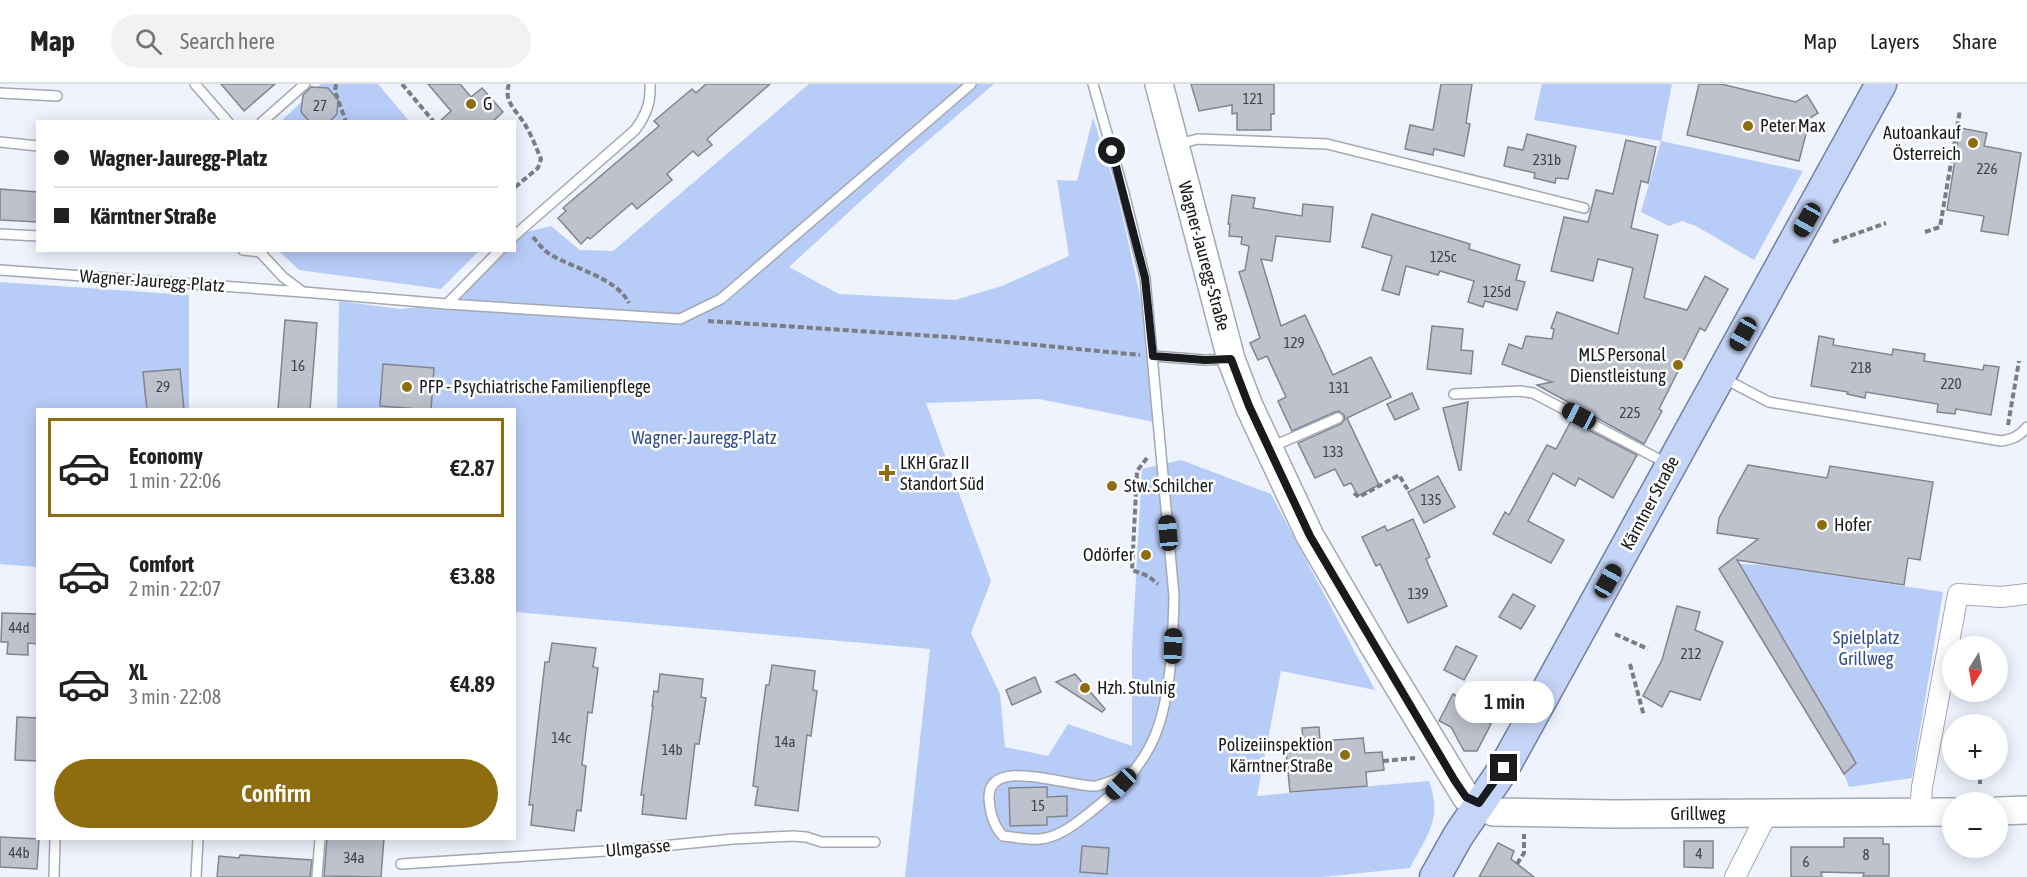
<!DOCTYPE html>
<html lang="en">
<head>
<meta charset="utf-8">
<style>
	body { margin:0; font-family:"Asap Condensed",sans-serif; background:#f2f2f2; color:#222; height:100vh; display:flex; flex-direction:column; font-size:22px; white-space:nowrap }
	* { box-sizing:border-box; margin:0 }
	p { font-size:20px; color:#767676 }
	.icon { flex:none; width:33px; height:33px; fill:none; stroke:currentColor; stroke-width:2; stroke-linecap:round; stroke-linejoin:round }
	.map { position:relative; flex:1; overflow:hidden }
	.details { position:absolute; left:36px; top:324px; width:480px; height:432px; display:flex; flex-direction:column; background:#fff; border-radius:0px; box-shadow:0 3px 15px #0003 }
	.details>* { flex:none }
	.guide { position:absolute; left:36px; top:36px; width:480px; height:132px; border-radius:0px; box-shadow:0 3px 15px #0003; display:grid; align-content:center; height:132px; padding:0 18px; background:#fff }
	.needle { width:39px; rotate:191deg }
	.controls { position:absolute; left:1942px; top:552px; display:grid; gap:12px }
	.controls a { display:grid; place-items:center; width:66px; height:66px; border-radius:50%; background:#fff; box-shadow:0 3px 15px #0003; font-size:30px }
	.end { position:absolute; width:27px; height:27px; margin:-14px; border:8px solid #181a1e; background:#fff; box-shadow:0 0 0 3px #fff }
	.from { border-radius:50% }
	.bubble { position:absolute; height:42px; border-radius:21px; background:#fff; box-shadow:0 3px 15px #0003; font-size:20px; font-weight:600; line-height:42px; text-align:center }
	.car { position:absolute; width:18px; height:36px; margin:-18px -9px; border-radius:8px; box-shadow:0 0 4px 2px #0007; background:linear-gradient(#222 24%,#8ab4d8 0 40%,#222 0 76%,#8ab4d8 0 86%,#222 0) }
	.guide b { display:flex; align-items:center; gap:21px; height:57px; font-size:22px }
	.guide b+b { border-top:2px solid #e0e0e0 }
	.guide i { width:15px; height:15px; background:#222 }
	ul { padding:10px 0 0; list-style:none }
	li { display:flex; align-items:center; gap:18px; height:99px; margin:0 12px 9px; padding:0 6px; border:3px solid transparent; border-radius:0px }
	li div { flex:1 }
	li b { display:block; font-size:22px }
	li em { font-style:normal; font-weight:600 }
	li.on { border-color:#8e6c10 }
	li>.icon { width:54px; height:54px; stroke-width:1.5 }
	.action { display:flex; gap:12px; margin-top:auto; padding:12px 18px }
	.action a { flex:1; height:69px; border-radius:36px; background:#8e6c10; color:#fff; font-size:24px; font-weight:600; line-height:69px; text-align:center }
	header { display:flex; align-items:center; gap:36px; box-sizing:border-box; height:84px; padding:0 30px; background:#fff; border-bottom:2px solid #e0e0e0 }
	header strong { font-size:28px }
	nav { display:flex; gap:33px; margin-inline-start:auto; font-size:21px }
	.search { width:420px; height:54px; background:#f2f2f2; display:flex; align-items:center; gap:15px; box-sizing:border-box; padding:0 21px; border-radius:33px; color:#767676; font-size:22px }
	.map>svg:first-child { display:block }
</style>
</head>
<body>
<header>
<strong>Map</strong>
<div class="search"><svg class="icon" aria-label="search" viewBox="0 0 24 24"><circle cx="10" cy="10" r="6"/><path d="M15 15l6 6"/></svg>Search here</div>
<nav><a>Map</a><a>Layers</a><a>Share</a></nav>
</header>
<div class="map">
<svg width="2027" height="793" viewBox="0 0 2027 793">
	<rect width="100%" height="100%" fill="#eef3fe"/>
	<g fill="#b8ccf8">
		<polygon points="321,0 378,0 409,37 280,38"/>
		<path d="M 809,0 L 994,0 L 911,71 L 789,183 L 839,210 L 955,216 L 1002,202 L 1069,172 L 1057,96 L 1077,97 L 1093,34 L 1117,108 L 1141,216 L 1154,338 L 1039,315 L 926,319 L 991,497 L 971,549 L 1000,610 L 1005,663 L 1048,672 L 1068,640 L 1132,662 L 1132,565 L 1142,385 L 1181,376 L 1271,410 L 1375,606 L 1281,587 L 1257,712 L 1429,697 C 1443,735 1427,751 1410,784 L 1322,793 L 905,793 L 930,565 L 515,528 L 514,326 L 337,326 L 339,217 L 400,225 L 447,220 L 492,167 L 514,166 L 515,151 L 551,142 L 580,166 L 613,167 Z"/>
		<polygon points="1542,0 1672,0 1661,57 1803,87 1754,176 1696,142 1682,137 1669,142 1641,128 1661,57 1534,36"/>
		<polygon points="279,167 479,167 441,205 299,186"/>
		<polygon points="0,198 189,211 189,325 38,326 37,483 0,480"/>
		<polygon points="1739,480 1764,481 1943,508 1912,694 1849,703 1844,690 1856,678"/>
	</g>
	<g fill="#bdc2cd" stroke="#80858f" stroke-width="1.5">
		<polygon points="221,0 275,0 244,27"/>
		<polygon points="428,0 460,0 471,13 482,4 503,28 492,38 439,38 451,27"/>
		<polygon points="706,0 770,0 707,55 712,61 698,72 693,67 667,90 672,96 637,125 632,119 590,155 588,153 581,160 558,134 566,127 563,124 659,42 654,37 692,5 696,9"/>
		<polygon points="1191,0 1274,0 1274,30 1271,30 1271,46 1237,46 1237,29 1232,30 1232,21 1199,27"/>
		<polygon points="1441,0 1472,0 1466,39 1470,40 1464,72 1434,65 1433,71 1405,65 1410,41 1433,46"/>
		<polygon points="1699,0 1721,0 1796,18 1807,11 1818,29 1810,34 1799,77 1687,51"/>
		<polygon points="311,3 328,4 338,16 337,30 329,38 310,38 301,28 303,11"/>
		<polygon points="1960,44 1987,49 1984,62 2021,69 2008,151 1981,147 1984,132 1947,126"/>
		<polygon points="1527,50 1576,62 1568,95 1556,94 1555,99 1534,94 1535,89 1504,82 1508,63 1523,66"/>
		<polygon points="1626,56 1656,63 1648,99 1641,97 1631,144 1658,151 1644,214 1687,226 1705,192 1728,205 1705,247 1700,244 1659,325 1662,327 1644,360 1537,301 1552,298 1502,280 1509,260 1522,265 1526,252 1552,255 1554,245 1551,244 1557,228 1618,250 1633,184 1598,175 1593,197 1551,187 1564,133 1588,138 1596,106 1613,110"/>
		<polygon points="0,105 38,108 38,138 0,136"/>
		<polygon points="1232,111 1255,114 1253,124 1302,132 1303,120 1333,123 1330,158 1276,152 1272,177 1261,175 1281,242 1305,231 1333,291 1371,273 1391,313 1347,334 1379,401 1358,412 1351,399 1344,402 1335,385 1315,394 1298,359 1341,340 1345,335 1344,331 1339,327 1335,328 1292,347 1278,317 1286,313 1267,272 1258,276 1250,259 1260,254 1239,188 1245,186 1249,162 1241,160 1242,153 1229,152 1230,140 1228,140"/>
		<polygon points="1372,130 1470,160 1469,165 1520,181 1516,196 1525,198 1517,226 1485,217 1483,223 1468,218 1474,197 1440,187 1438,191 1406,182 1399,211 1382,206 1392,172 1362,163"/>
		<polygon points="285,236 317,239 310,326 278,326"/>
		<polygon points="1432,242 1463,245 1461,266 1473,267 1471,290 1427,285"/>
		<polygon points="1819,252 1834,255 1833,261 1892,271 1893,265 1925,270 1924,277 1983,286 1984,281 1999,283 1991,331 1956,325 1955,330 1937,328 1938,320 1866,308 1865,314 1847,310 1848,308 1811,302"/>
		<polygon points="383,280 434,284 431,326 380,322"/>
		<polygon points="180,285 184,326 147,326 143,288"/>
		<polygon points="1412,309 1419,325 1395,336 1387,320"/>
		<polygon points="1468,318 1461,386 1459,386 1443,324"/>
		<polygon points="1571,337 1637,371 1613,414 1579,394 1575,402 1553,389 1528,437 1564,456 1551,479 1493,450 1505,428 1509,431 1547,361 1556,365"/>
		<polygon points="1748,381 1827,394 1830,382 1933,398 1920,476 1908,474 1904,501 1737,476 1856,679 1844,690 1719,485 1758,455 1717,449 1719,434"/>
		<polygon points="1438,392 1455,423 1424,439 1408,408"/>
		<polygon points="1413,435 1430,473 1426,475 1447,522 1408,539 1380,480 1376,482 1362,453 1385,442 1387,447"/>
		<polygon points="1513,510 1535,522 1521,545 1499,533"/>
		<polygon points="1677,522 1700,528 1695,546 1723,558 1700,616 1670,607 1662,623 1643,612 1662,576"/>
		<polygon points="2,529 38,530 38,560 28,559 28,571 7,570 8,558 1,558"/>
		<polygon points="552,559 596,564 593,583 598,584 592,629 588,628 582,681 586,682 581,727 577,726 574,747 531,741 533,721 529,721 540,621 545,578 549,578"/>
		<polygon points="1456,562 1477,572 1464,596 1444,586"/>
		<polygon points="772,581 815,587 813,606 817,607 811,652 807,651 798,727 755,721 758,703 753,702 760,645 766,601 769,601"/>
		<polygon points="660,590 703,595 701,613 706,614 699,660 695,660 686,735 642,730 644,711 641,711 653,622 652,622 654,607 658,608"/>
		<polygon points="1075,590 1105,625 1102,628 1056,598"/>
		<polygon points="1035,593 1041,608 1012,621 1006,606"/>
		<polygon points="1453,610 1480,625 1476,632 1491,640 1477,667 1464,667 1451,643 1439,637"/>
		<polygon points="17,633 38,634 38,677 15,676"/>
		<polygon points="1319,643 1320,657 1363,654 1365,669 1382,668 1384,686 1366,688 1367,702 1290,708 1286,667 1304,665 1302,644"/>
		<polygon points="1047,703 1047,713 1067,712 1067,732 1047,733 1047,741 1010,742 1009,704"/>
		<polygon points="0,753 39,755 37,785 0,783"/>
		<polygon points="327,754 384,754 381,793 324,792"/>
		<polygon points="1844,754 1883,754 1883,760 1889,760 1889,792 1863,792 1864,789 1821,788 1822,793 1791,793 1791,763 1844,763"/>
		<polygon points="1684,757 1713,757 1713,784 1684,783"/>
		<polygon points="1498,759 1514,767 1511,775 1534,793 1479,793"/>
		<polygon points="1082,762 1109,764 1107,790 1080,788"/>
		<polygon points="240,771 312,776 310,793 217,793 219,772 239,774"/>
	</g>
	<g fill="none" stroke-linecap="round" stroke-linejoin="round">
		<defs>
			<g id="lane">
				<polyline points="195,0 228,38"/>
				<path d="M 1093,0 L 1124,109 L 1145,194 L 1174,512 C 1173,557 1171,625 1149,664 C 1137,687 1118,706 1098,722 C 1081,735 1061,754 1039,755 C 1027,756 1014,753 1003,752 C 993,741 990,729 989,714 C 988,670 1075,705 1096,702 C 1110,699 1123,692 1135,686"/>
				<polyline points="0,9 57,12"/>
				<polyline points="262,38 305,0"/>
				<polyline points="0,58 38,62"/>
				<polyline points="1178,60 1198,55 1327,60 1584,124"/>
				<polyline points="0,150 38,152"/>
				<path d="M 514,152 L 635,46 C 646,31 651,19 650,0"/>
				<polyline points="243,166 260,168"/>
				<polyline points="258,166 283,193 303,208 447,220 680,235 721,215 971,0"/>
				<polyline points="0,186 303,208"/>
				<polyline points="447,220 500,166"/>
				<polyline points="1153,272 1205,276 1228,275"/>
				<path d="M 1723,294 L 1769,318 L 2001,357 C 2013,355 2020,352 2027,343"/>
				<polyline points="1454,310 1520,307 1533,309 1668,380"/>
				<polyline points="1271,363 1338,334"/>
				<polyline points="401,780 621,766 733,755 793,752 806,753 822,758 875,758"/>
				<polyline points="54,793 55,754"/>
				<polyline points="196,793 198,754"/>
				<polyline points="317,793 320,754"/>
			</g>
			<g id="street">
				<polyline points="1920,728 1922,703 1958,510 2001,513 2027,510"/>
				<polyline points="1735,793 1767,730"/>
			</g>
			<g id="secondary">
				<polyline points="1159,0 1231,275 1249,322 1310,452 1374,562 1466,713 1493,728 1613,730 1953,728"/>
				<polyline points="1998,727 2027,726"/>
			</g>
			<polyline id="primary" points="1435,793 1458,752 1504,684 1881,0"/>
		</defs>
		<use href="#lane" stroke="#a3a8b2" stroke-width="12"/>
		<use href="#street" stroke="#a3a8b2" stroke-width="22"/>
		<use href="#secondary" stroke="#a3a8b2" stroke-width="30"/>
		<use href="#primary" stroke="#7081a8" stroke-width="33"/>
		<g stroke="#7a7d84" stroke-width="4" stroke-dasharray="6 3" stroke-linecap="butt">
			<polyline points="336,0 335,7 346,38"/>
			<polyline points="402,0 434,38"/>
			<path d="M 509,0 C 503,17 516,26 524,39 C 531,50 536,63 541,75 L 538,84 L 514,104"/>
			<polyline points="1925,148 1940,143 1960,26"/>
			<path d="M 533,153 C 538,159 543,166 550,170 C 573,185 616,193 629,219"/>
			<polyline points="1833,158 1886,139"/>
			<polyline points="708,237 964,254 1140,271"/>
			<polyline points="2008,341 2019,277"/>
			<polyline points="1147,374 1137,387 1132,486 1148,492 1158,500"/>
			<polyline points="1107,404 1109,399"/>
			<polyline points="1354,409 1359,413 1399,391 1409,408"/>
			<polyline points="1615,550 1648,565"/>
			<polyline points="1630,580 1644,632"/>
			<polyline points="1383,677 1415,674"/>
			<polyline points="1980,686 1980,700"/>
			<polyline points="1517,780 1524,769 1524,750"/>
		</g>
		<use href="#lane" stroke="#fff" stroke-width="9"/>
		<use href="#street" stroke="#fff" stroke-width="20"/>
		<use href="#secondary" stroke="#fff" stroke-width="27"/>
		<use href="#primary" stroke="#c5d5f7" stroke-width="30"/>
	</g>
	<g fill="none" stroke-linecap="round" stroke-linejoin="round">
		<polyline stroke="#181a1e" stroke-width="8" points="1112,67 1145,194 1153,272 1205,276 1231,275 1249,322 1310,452 1455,697 1466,713 1479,719 1504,684"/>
	</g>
	<g fill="#8e6c10" stroke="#fff" stroke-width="2">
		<circle cx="471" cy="20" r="6"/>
		<circle cx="1748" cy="42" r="6"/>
		<circle cx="1973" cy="59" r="6"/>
		<circle cx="1678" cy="281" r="6"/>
		<circle cx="407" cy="303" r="6"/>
		<path d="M884 380h6v6h6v6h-6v6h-6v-6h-6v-6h6z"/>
		<circle cx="1112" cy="402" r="6"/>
		<circle cx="1822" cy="441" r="6"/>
		<circle cx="1146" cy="471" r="6"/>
		<circle cx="1085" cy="604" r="6"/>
		<circle cx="1345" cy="671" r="6"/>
	</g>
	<g text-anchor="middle" stroke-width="5" stroke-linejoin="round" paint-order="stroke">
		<g font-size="15" fill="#41444a">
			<text x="1253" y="20">121</text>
			<text x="320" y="27">27</text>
			<text x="1547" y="81">231b</text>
			<text x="1987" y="90">226</text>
			<text x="1443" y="178">125c</text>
			<text x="1497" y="213">125d</text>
			<text x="1294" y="264">129</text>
			<text x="298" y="287">16</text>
			<text x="1861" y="289">218</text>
			<text x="1951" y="305">220</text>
			<text x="163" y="308">29</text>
			<text x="1339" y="309">131</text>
			<text x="1630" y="334">225</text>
			<text x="1333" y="373">133</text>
			<text x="1431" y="421">135</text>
			<text x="1418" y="515">139</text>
			<text x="19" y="549">44d</text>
			<text x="1691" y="575">212</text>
			<text x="561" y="659">14c</text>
			<text x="785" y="663">14a</text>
			<text x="672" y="671">14b</text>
			<text x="1038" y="727">15</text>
			<text x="19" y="774">44b</text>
			<text x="1699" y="775">4</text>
			<text x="1866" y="776">8</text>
			<text x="354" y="779">34a</text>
			<text x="1806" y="783">6</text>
		</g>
		<g font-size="18" fill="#181a1e" stroke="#fff" text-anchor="start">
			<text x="483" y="26">G</text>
			<text x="1760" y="48">Peter Max</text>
			<text x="1961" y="55" text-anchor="end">Autoankauf<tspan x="1961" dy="21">Österreich</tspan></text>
			<text x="1666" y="277" text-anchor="end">MLS Personal<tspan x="1666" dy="21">Dienstleistung</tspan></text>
			<text x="419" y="309">PFP - Psychiatrische Familienpflege</text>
			<text x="900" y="385">LKH Graz II<tspan x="900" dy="21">Standort Süd</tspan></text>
			<text x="1124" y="408">Stw. Schilcher</text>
			<text x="1834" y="447">Hofer</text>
			<text x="1134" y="477" text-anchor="end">Odörfer</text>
			<text x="1097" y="610">Hzh. Stulnig</text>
			<text x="1333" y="667" text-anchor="end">Polizeiinspektion<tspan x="1333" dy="21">Kärntner Straße</tspan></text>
		</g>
		<g font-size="18" fill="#181a1e" stroke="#fff">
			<text transform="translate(1204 172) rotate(75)" y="6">Wagner-Jauregg-Straße</text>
			<text transform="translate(152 197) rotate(4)" y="6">Wagner-Jauregg-Platz</text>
			<text transform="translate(1650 419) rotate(-62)" y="6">Kärntner Straße</text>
			<text x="1698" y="736">Grillweg</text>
			<text transform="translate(638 764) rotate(-5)" y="6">Ulmgasse</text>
		</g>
		<g font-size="18" fill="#314c8f" stroke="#fff">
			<text x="704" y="360">Wagner-Jauregg-Platz</text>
			<text x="1866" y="560">Spielplatz<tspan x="1866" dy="21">Grillweg</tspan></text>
		</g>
	</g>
</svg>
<div class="controls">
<a><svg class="needle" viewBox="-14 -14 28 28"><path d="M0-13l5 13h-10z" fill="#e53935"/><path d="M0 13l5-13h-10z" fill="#767676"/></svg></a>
<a>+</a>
<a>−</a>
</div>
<i class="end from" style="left:1112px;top:67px"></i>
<i class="end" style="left:1504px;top:684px"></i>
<div class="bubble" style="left:1455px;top:597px;width:99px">1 min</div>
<i class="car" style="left:1807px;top:136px;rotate:209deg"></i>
<i class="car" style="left:1743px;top:250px;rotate:209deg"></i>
<i class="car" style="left:1579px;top:332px;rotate:298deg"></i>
<i class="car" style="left:1168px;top:449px;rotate:355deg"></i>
<i class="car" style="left:1608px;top:497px;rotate:29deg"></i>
<i class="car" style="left:1173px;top:562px;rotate:2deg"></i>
<i class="car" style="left:1121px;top:700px;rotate:224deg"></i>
<div class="guide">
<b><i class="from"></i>Wagner-Jauregg-Platz</b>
<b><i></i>Kärntner Straße</b>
</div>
<section class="details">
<ul>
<li class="on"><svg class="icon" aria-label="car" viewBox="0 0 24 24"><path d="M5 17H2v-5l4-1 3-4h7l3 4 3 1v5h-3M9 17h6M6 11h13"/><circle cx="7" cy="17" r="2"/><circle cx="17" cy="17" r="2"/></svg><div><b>Economy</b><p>1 min · 22:06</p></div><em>€2.87</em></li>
<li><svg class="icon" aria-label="car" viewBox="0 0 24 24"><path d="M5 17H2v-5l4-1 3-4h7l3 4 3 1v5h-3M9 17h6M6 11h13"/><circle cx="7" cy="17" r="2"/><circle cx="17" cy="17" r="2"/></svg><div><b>Comfort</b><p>2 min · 22:07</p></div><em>€3.88</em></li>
<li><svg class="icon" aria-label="car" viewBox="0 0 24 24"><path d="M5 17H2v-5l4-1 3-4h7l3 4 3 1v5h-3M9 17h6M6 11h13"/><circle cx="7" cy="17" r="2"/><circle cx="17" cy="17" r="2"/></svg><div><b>XL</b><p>3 min · 22:08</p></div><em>€4.89</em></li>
</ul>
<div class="action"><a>Confirm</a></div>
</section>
</div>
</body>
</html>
